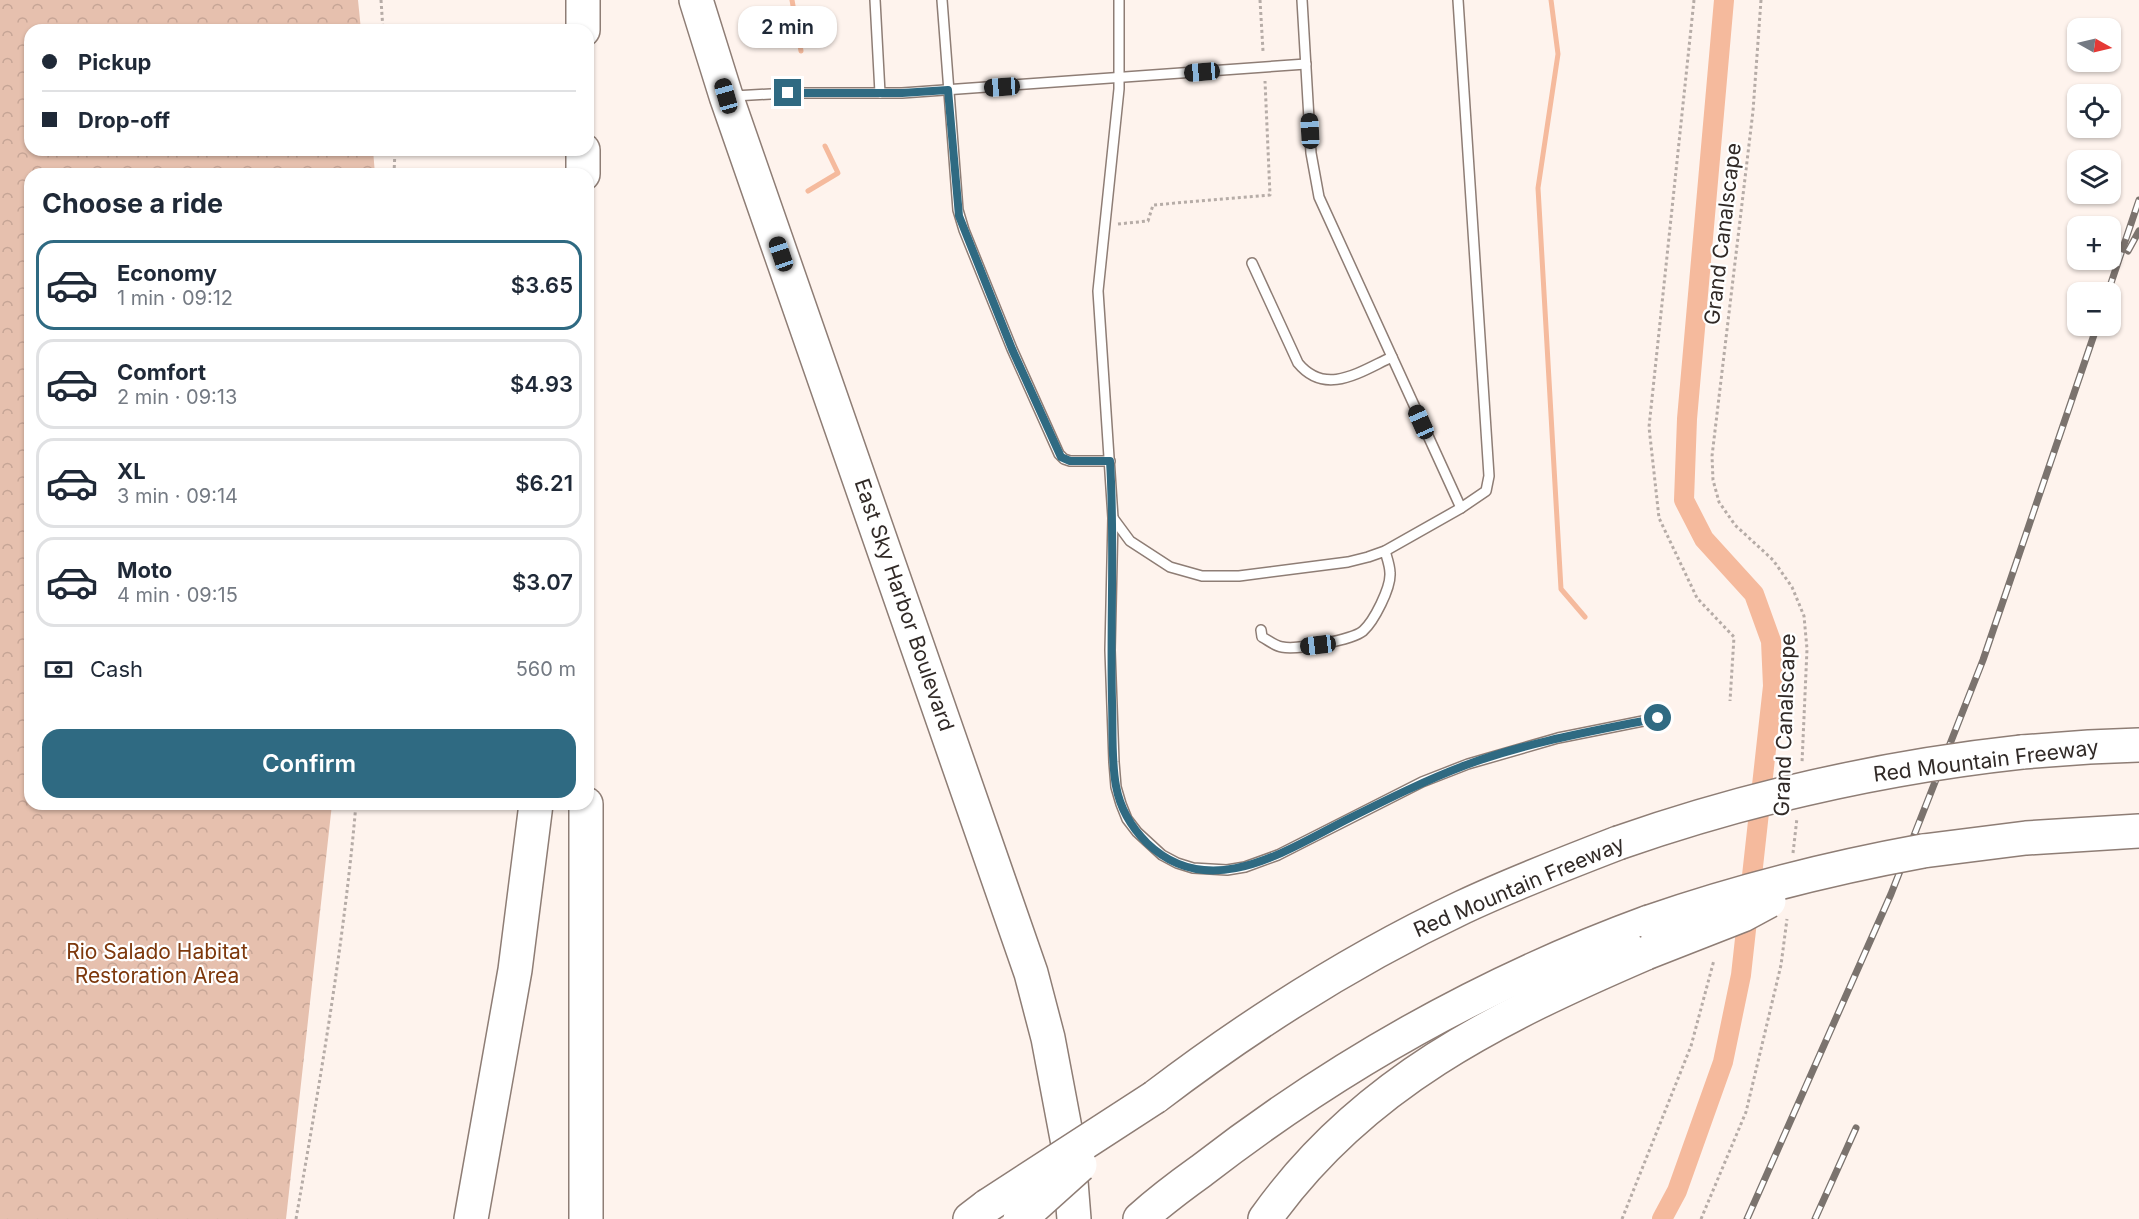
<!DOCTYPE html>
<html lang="en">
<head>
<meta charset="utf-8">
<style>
	body { margin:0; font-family:Inter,sans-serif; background:#f6f6f7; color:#1f2937; height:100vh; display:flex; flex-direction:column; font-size:22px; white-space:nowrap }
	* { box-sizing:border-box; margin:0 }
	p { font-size:20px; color:#747a83 }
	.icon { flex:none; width:33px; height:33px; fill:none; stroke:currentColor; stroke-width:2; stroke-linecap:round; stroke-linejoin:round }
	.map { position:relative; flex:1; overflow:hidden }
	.panel { position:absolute; left:24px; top:168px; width:570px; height:642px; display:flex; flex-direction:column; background:#fff; border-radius:18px; box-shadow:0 2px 4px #0004 }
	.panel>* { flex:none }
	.hud { position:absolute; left:24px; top:24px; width:570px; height:132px; border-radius:18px; box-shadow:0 2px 4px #0004; display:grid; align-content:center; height:132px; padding:0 18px; background:#fff }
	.needle { width:39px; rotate:98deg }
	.buttons { position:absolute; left:2067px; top:18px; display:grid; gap:12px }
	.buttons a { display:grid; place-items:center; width:54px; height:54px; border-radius:12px; background:#fff; box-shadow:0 2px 4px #0004; font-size:30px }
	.end { position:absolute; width:27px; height:27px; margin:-14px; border:8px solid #2f6a82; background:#fff; box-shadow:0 0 0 3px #fff }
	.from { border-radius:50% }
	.bubble { position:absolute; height:42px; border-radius:18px; background:#fff; box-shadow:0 2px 4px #0004; font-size:20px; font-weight:600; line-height:42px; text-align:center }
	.car { position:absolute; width:18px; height:36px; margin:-18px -9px; border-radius:8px; box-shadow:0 0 4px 2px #0007; background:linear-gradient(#222 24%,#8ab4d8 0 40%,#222 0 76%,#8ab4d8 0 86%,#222 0) }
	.hud b { display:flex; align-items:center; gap:21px; height:57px; font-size:22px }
	.hud b+b { border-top:2px solid #e0e1e3 }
	.hud i { width:15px; height:15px; background:#1f2937 }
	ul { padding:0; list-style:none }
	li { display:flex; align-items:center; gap:18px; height:90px; margin:0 12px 9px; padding:0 6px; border:3px solid #e0e1e3; border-radius:18px }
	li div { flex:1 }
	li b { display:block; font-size:22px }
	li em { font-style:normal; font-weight:600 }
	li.on { border-color:#2f6a82 }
	li>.icon { width:54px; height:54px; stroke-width:1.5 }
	h2 { padding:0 18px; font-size:27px; line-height:72px }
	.pay { display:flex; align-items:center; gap:15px; height:66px; padding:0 18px; font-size:22px }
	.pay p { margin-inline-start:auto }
	.cta { display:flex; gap:12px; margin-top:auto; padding:12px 18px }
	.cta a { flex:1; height:69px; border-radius:18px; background:#2f6a82; color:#fff; font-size:24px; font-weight:600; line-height:69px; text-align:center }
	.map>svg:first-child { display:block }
</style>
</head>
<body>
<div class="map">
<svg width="2139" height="1219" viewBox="0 0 2139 1219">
	<defs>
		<pattern id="park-crowns" width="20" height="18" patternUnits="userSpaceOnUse" patternTransform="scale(1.5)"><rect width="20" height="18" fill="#e6c0ae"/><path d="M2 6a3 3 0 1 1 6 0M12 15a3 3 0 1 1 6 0" fill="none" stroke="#c6a596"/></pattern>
	</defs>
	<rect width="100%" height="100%" fill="#fef3ed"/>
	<polygon fill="url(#park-crowns)" points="0,0 358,0 361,30 30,30 30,150 373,150 375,174 30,174 30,804 332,804 286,1219 0,1219"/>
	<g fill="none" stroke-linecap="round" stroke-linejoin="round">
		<g stroke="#f5ba9d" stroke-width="5">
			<polyline points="792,0 801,51"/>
			<polyline points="1551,0 1558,54 1538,188 1561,589 1585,617"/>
			<polyline points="808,191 838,173 825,146"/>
		</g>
		<polyline stroke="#f5ba9d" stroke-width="20" points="1662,1219 1677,1191 1723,1062 1741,975 1773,686 1771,641 1754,594 1704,539 1684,500 1687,419 1724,0"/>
		<defs>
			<g id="lane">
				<polyline points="875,0 880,93"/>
				<polyline points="942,0 958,210 964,230 1012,349 1059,454 1064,459 1070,461 1110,461"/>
				<polyline points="1119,0 1119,89 1098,291 1113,518 1110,650 1114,762 1116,787 1121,804 1127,819 1137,832 1162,855 1177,863 1193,868 1227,870 1245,867 1278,855 1422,782 1468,764 1558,738 1658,718"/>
				<polyline points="1302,0 1311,153 1319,197 1461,508"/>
				<polyline points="734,96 788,93 902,93 1306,64"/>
				<path d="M 1252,263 L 1298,363 C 1326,397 1361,371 1392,357"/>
				<polyline points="1113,518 1130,541 1170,567 1202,576 1239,576 1348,562 1368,557 1385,551 1461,508 1486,491 1489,476 1458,0"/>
				<path d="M 1261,630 L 1262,637 C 1268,640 1275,646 1282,647 C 1297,650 1352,640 1363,631 C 1374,621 1391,588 1390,573 C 1390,566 1387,558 1385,551"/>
			</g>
			<g id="highway">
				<polyline points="583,0 583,30"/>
				<polyline points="696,0 726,96 1031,973 1048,1038 1068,1144 1074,1219"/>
				<polyline points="583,150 583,174"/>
				<polyline points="2022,752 2089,747 2139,745"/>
				<polyline points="586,804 586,1219"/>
				<polyline points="1923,851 2026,838 2139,831"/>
				<path d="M 1155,1097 C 1251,1024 1353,959 1463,907 C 1514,883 1566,863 1618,843"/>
				<polyline points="471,1219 515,970 536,804"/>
				<polyline points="970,1219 987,1206"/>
				<path d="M 1140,1219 C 1159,1202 1180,1186 1201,1171 C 1339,1064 1485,982 1649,922"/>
				<path d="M 1265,1219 C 1361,1083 1498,1017 1646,953"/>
			</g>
		</defs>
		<use href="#lane" stroke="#8e7d75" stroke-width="12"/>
		<use href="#highway" stroke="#8e7d75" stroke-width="36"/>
		<g stroke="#b6aca7" stroke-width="3" stroke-dasharray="3 3" stroke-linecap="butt">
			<polyline points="381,0 383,30"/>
			<polyline points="1260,0 1263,51"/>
			<polyline points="1694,0 1649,427 1659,518 1697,598 1734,637 1730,701"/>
			<polyline points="1761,0 1753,111 1712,456 1713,480 1719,502 1735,525 1773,560 1792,587 1804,616 1807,649 1802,763"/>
			<polyline points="394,174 395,150"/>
			<polyline points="1118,224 1148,221 1153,205 1270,195 1265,81"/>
			<polyline points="1793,853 1797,818"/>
			<path d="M 296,1219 C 320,1081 344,943 356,804"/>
			<polyline points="1622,1219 1691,1046 1714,960"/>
			<polyline points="1701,1219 1746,1112 1781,965 1787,919"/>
		</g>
		<use href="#lane" stroke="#fff" stroke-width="9"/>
		<use href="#highway" stroke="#fff" stroke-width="33"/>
		<defs>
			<g id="rail">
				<polyline points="2128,251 2139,231"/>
				<polyline points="2108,292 2139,200"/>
				<polyline points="1747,1219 1891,894 1983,660 2097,326"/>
				<polyline points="1815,1219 1856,1128"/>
			</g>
		</defs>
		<use href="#rail" stroke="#7b736e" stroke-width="7"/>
		<use href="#rail" stroke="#fff" stroke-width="4.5" stroke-dasharray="14" stroke-linecap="butt"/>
		<defs>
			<g id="highway-bridge">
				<path d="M 1618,843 C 1750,797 1884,767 2022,752"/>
				<path d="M 1649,922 C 1739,891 1830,868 1923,851"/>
				<polyline points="1646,953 1743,915 1769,901"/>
				<polyline points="987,1206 1155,1097"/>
				<polyline points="1020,1219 1080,1165"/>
			</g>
		</defs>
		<use href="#highway-bridge" stroke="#8e7d75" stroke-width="36" stroke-linecap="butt"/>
		<use href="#highway-bridge" stroke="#fff" stroke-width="33"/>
	</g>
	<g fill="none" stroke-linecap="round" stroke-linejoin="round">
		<path stroke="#2f6a82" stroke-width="8" d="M 788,93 L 902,93 L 948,90 L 959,216 L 1012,349 L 1061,457 L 1070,461 L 1110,461 C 1115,541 1110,621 1112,701 C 1113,729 1111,759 1116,786 C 1120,808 1131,827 1147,843 C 1210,904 1288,849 1350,818 C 1388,799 1426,780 1466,765 C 1528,742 1593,731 1658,718"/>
	</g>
	<g text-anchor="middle" stroke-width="4.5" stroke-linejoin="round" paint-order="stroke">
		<g font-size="21" fill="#312a27" stroke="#fff">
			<text transform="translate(1723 234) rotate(-83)" y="7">Grand Canalscape</text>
			<text transform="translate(904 605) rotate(71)" y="7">East Sky Harbor Boulevard</text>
			<text transform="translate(1785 725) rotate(-88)" y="7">Grand Canalscape</text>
			<text transform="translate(1986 761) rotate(-7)" y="7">Red Mountain Freeway</text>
			<text transform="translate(1519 887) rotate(-23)" y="7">Red Mountain Freeway</text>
		</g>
		<g font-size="21" fill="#7d380c" stroke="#fff">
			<text x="157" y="959">Rio Salado Habitat<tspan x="157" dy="24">Restoration Area</tspan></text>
		</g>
	</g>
</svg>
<div class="buttons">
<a><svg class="needle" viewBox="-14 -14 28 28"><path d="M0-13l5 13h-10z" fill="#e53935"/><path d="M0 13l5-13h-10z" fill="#747a83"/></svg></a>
<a><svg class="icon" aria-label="locate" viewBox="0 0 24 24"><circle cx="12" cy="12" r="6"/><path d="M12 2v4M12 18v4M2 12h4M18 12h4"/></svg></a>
<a><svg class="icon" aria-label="layers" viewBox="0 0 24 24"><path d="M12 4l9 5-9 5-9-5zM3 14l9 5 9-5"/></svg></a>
<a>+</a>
<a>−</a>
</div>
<i class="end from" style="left:1658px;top:718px"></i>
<i class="end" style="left:788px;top:93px"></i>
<div class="bubble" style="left:738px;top:6px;width:99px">2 min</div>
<i class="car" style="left:1202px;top:72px;rotate:265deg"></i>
<i class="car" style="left:1002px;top:87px;rotate:266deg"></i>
<i class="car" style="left:726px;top:96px;rotate:344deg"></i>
<i class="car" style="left:1310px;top:131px;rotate:357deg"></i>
<i class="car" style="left:781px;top:254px;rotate:341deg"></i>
<i class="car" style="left:1421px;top:422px;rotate:336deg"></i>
<i class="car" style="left:1318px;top:645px;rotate:263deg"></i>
<div class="hud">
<b><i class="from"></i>Pickup</b>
<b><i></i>Drop-off</b>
</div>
<section class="panel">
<h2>Choose a ride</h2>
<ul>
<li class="on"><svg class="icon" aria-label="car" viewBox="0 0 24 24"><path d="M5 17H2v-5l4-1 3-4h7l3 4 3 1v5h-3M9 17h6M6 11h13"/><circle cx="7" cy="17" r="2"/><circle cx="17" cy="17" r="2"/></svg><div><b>Economy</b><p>1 min · 09:12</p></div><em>$3.65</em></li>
<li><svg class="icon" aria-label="car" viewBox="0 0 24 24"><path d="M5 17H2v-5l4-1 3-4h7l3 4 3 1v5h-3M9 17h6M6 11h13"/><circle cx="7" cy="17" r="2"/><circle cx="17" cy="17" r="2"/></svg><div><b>Comfort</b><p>2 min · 09:13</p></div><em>$4.93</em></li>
<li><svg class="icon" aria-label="car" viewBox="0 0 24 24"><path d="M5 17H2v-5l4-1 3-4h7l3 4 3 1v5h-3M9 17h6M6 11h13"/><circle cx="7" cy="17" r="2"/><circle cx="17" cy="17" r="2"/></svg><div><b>XL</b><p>3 min · 09:14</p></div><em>$6.21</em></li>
<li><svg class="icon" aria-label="car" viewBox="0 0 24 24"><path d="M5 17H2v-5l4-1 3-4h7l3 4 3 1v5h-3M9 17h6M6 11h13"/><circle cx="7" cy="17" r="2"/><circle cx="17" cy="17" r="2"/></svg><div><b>Moto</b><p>4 min · 09:15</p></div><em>$3.07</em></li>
</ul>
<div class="pay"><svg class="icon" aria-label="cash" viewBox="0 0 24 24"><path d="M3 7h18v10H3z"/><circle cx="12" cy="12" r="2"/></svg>Cash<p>560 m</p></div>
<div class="cta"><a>Confirm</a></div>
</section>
</div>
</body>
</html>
